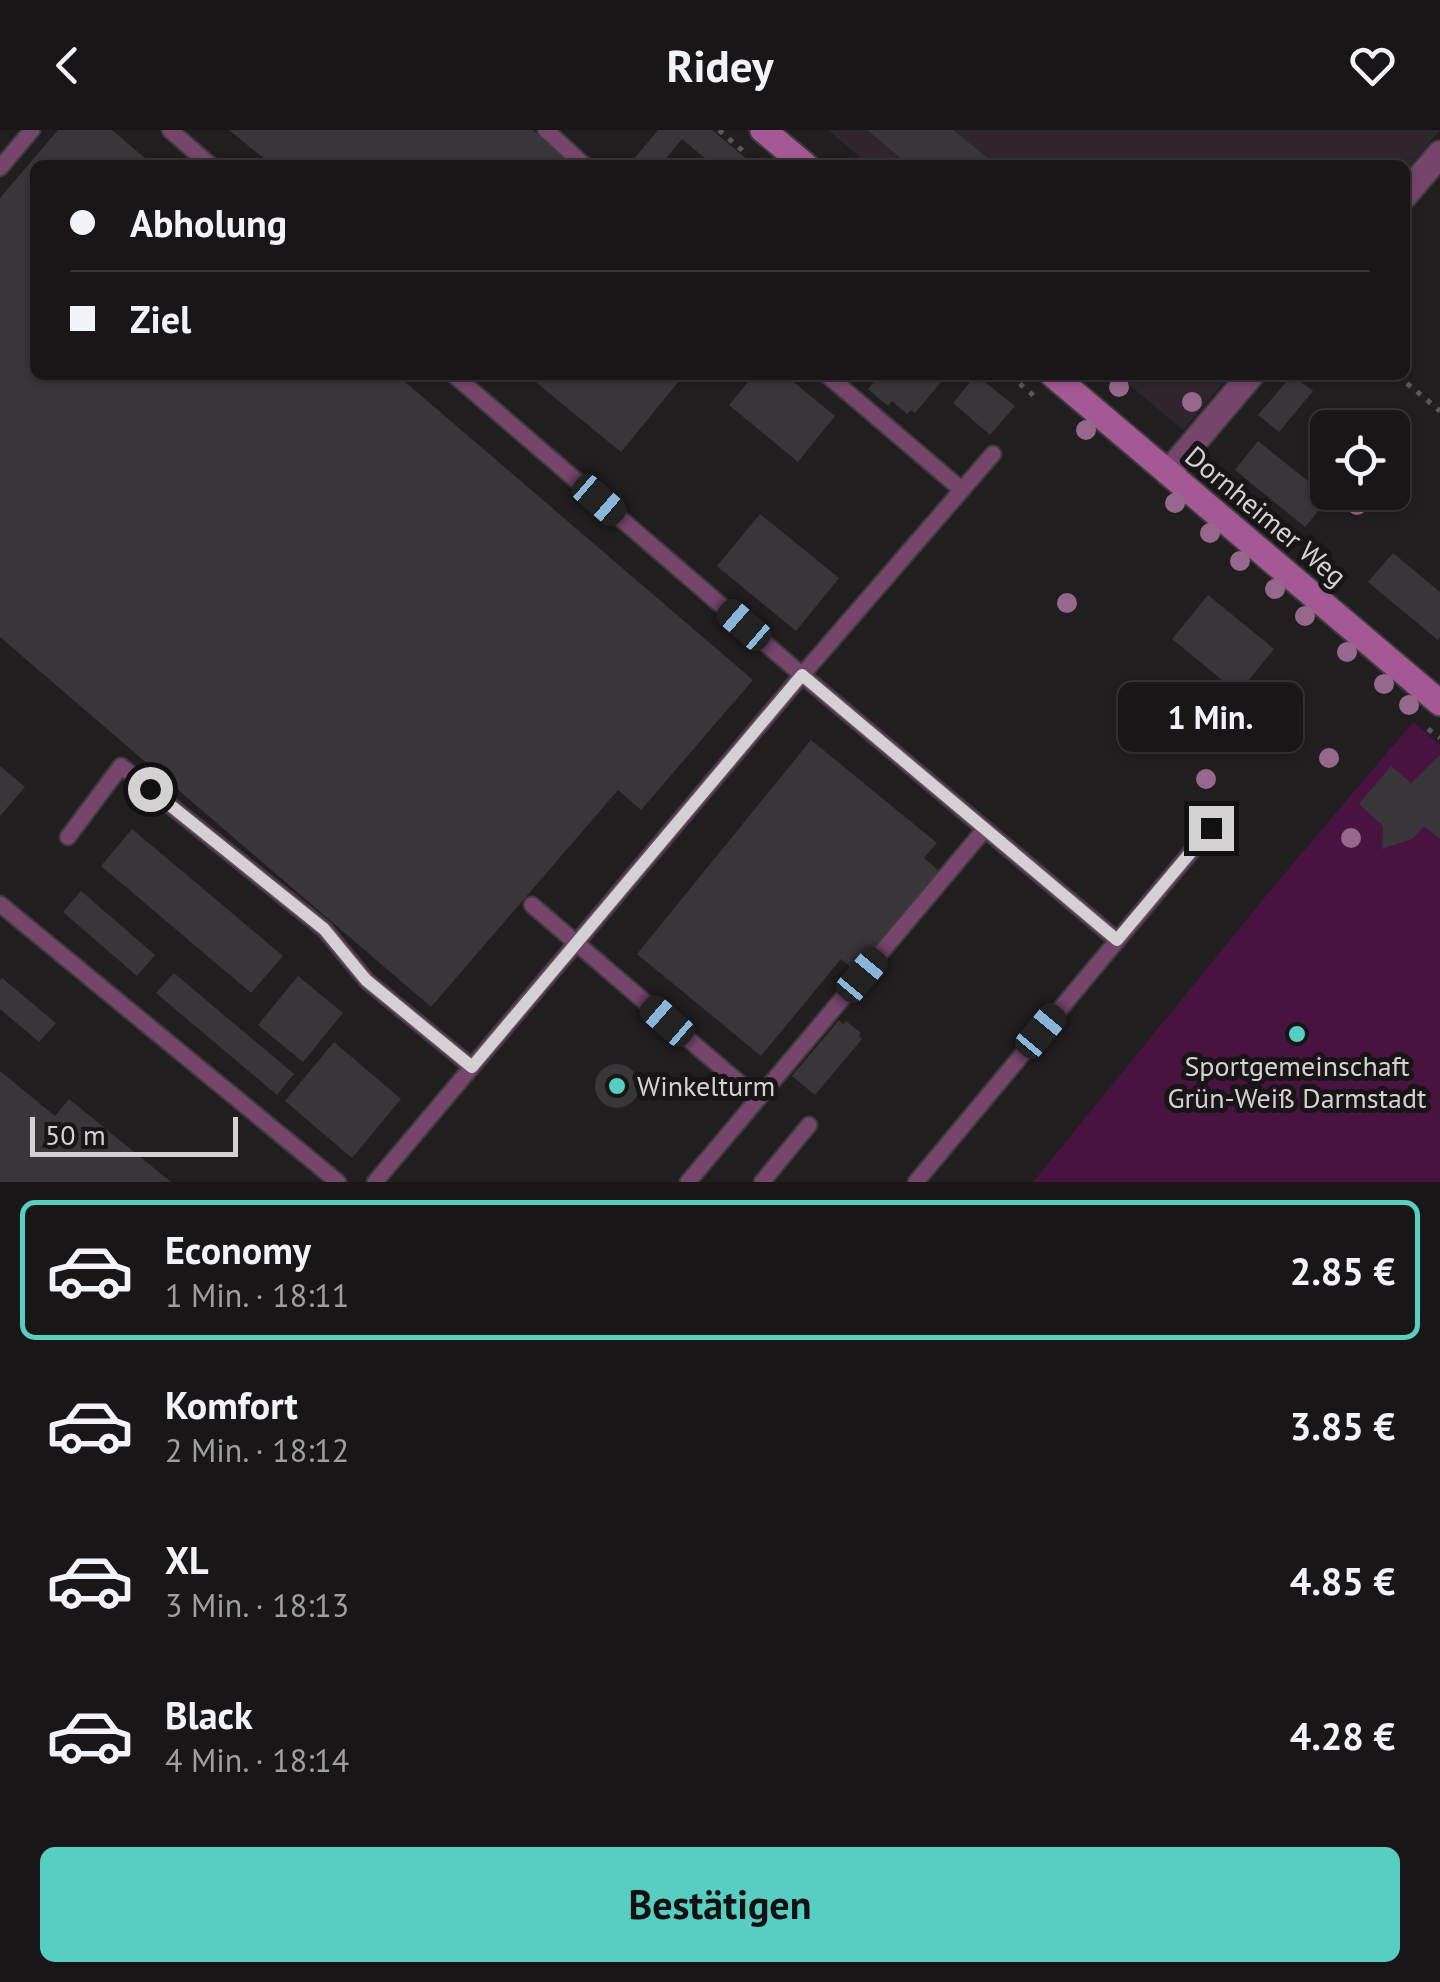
<!DOCTYPE html>
<html lang="de">
<head>
<meta charset="utf-8">
<style>
	body { margin:0; font-family:"PT Sans",sans-serif; background:#221f21; color:#f1f3f6; height:100vh; display:flex; flex-direction:column; font-size:38px; white-space:nowrap }
	* { box-sizing:border-box; margin:0 }
	p { font-size:32px; color:#9f9fa2 }
	.icon { flex:none; width:55px; height:55px; fill:none; stroke:currentColor; stroke-width:2; stroke-linecap:round; stroke-linejoin:round }
	.map { position:relative; height:1052px; overflow:hidden }
	.panel { display:flex; flex-direction:column; background:#191618; flex:1 }
	.panel>* { flex:none }
	.top-card { position:absolute; left:30px; top:30px; width:1380px; height:220px; border-radius:15px; box-shadow:0 2px 8px #0004,0 0 0 2px #373537; display:grid; align-content:center; height:220px; padding:0 40px; background:#191618 }
	.tools { position:absolute; left:1310px; top:280px; display:grid; gap:20px }
	.tools a { display:grid; place-items:center; width:100px; height:100px; border-radius:15px; background:#191618; box-shadow:0 2px 8px #0004,0 0 0 2px #373537; font-size:50px }
	.scale { position:absolute; left:30px; bottom:25px; width:208px; box-sizing:border-box; padding-left:10px; border:5px solid #d3d1d2; border-top:0; font-size:28px; line-height:35px; white-space:nowrap; color:#d3d1d2; -webkit-text-stroke:8px #181517; paint-order:stroke }
	.end { position:absolute; width:45px; height:45px; margin:-22px; border:12px solid #d3d1d2; background:#111; box-shadow:0 0 0 5px #111 }
	.from { border-radius:50% }
	.bubble { position:absolute; height:70px; border-radius:15px; background:#191618; box-shadow:0 2px 8px #0004,0 0 0 2px #373537; font-size:32px; font-weight:600; line-height:70px; text-align:center }
	.car { position:absolute; width:30px; height:60px; margin:-30px -15px; border-radius:12px; box-shadow:0 0 8px 2px #0007; background:linear-gradient(#222 24%,#8ab4d8 0 40%,#222 0 76%,#8ab4d8 0 86%,#222 0) }
	.top-card b { display:flex; align-items:center; gap:35px; height:95px; font-size:38px }
	.top-card b+b { border-top:2px solid #373537 }
	.top-card i { width:25px; height:25px; background:#f1f3f6 }
	ul { padding:18px 0 0; list-style:none }
	li { display:flex; align-items:center; gap:30px; height:140px; margin:0 20px 15px; padding:0 20px; border:5px solid transparent; border-radius:15px }
	li div { flex:1 }
	li b { display:block; font-size:38px }
	li em { font-style:normal; font-weight:600 }
	li.active { border-color:#57cec1 }
	li>.icon { width:90px; height:90px; stroke-width:1.5 }
	.cta { display:flex; gap:20px; margin-top:auto; padding:20px 40px }
	.cta a { flex:1; height:115px; border-radius:15px; background:#57cec1; color:#111; font-size:40px; font-weight:600; line-height:115px; text-align:center }
	header { display:flex; justify-content:space-between; align-items:center; height:130px; padding:0 40px; background:#191618; font-size:45px; font-weight:600 }
	.map>svg:first-child { display:block }
</style>
</head>
<body>
<header><svg class="icon" aria-label="back" viewBox="0 0 24 24"><path d="M15 5l-7 7 7 7"/></svg>Ridey<svg class="icon" aria-label="heart" viewBox="0 0 24 24"><path d="M12 20l-8-8c-3-5 5-10 8-4 3-6 11-1 8 4z"/></svg></header>
<div class="map">
<svg width="1440" height="1052" viewBox="0 0 1440 1052">
	<rect width="100%" height="100%" fill="#211e20"/>
	<g fill="#2e262c">
		<polygon points="828,0 1440,0 1405,41 1405,35 869,35"/>
		<polygon points="1118,245 1230,245 1183,300"/>
	</g>
	<polygon fill="#49133f" points="1413,592 1440,615 1440,1052 1033,1052 1274,756"/>
	<g fill="#383638">
		<polygon points="58,0 112,0 153,35 35,35 35,245 397,245 753,550 641,680 618,660 431,877 0,507 0,68"/>
		<polygon points="229,0 533,0 575,35 272,35"/>
		<polygon points="658,0 712,0 754,35 713,35 682,9 660,35 641,35 634,29"/>
		<polygon points="867,0 953,0 996,35 909,35"/>
		<polygon points="527,245 684,245 621,322"/>
		<polygon points="754,245 785,245 835,286 798,332 729,275"/>
		<polygon points="871,245 947,245 915,283 911,280 907,284 892,271 888,276 868,259 876,249"/>
		<polygon points="976,245 1015,276 990,305 953,273"/>
		<polygon points="1292,245 1313,261 1279,302 1258,285"/>
		<polygon points="1258,311 1329,368 1305,397 1235,340"/>
		<polygon points="760,384 839,448 796,501 717,436"/>
		<polygon points="1393,423 1440,462 1440,507 1438,510 1368,452"/>
		<polygon points="1208,465 1274,519 1238,563 1172,509"/>
		<polygon points="811,610 937,713 924,728 939,741 856,842 841,829 761,926 637,824"/>
		<polygon points="1440,625 1440,709 1424,696 1412,709 1382,719 1383,696 1359,674 1391,636 1411,653"/>
		<polygon points="0,636 25,657 0,686"/>
		<polygon points="132,699 283,826 251,863 101,736"/>
		<polygon points="81,761 155,825 137,846 63,782"/>
		<polygon points="174,843 294,944 277,965 156,863"/>
		<polygon points="298,846 343,883 303,932 258,895"/>
		<polygon points="2,848 56,893 39,912 0,879 0,850"/>
		<polygon points="839,890 843,894 846,891 861,903 859,906 862,909 815,965 792,946"/>
		<polygon points="334,912 401,969 352,1028 285,971"/>
		<circle cx="617" cy="956" r="22"/>
		<polygon points="0,941 55,986 69,969 171,1052 0,1052"/>
	</g>
	<g fill="none" stroke-linecap="round" stroke-linejoin="round">
		<defs>
			<g id="service">
				<polyline points="170,0 210,35"/>
				<polyline points="546,0 584,35"/>
				<polyline points="0,38 32,0"/>
				<polyline points="454,245 802,545 1117,810"/>
				<polyline points="827,245 962,360"/>
				<polyline points="68,707 121,636 324,799 367,851 472,937"/>
				<polyline points="0,774 338,1052"/>
				<polyline points="532,775 758,969"/>
				<polyline points="375,1052 802,545 993,324"/>
				<polyline points="688,1052 985,699"/>
				<polyline points="762,1052 809,995"/>
				<polyline points="916,1052 1211,698"/>
			</g>
			<g id="minor">
				<polyline points="1405,65 1440,24"/>
				<polyline points="1168,343 1251,245"/>
			</g>
			<g id="secondary">
				<polyline points="763,0 805,35"/>
				<polyline points="1053,245 1440,573"/>
			</g>
		</defs>
		<use href="#service" stroke="#3d3b3c" stroke-width="19"/>
		<use href="#minor" stroke="#3d3b3c" stroke-width="29"/>
		<use href="#secondary" stroke="#3d3b3c" stroke-width="29"/>
		<g stroke="#5a5759" stroke-width="5" stroke-dasharray="5 8" stroke-linecap="butt">
			<polyline points="719,0 743,21"/>
			<polyline points="1010,245 1034,266"/>
			<polyline points="1397,245 1440,281"/>
			<polyline points="1428,599 1440,608"/>
		</g>
		<use href="#service" stroke="#75456a" stroke-width="15"/>
		<use href="#minor" stroke="#75456a" stroke-width="25"/>
		<use href="#secondary" stroke="#a55994" stroke-width="25"/>
	</g>
	<g fill="#96688b">
		<circle cx="1119" cy="257" r="10"/>
		<circle cx="1192" cy="272" r="10"/>
		<circle cx="1086" cy="300" r="10"/>
		<circle cx="1175" cy="373" r="10"/>
		<circle cx="1357" cy="375" r="10"/>
		<circle cx="1210" cy="403" r="10"/>
		<circle cx="1240" cy="431" r="10"/>
		<circle cx="1275" cy="459" r="10"/>
		<circle cx="1067" cy="473" r="10"/>
		<circle cx="1305" cy="486" r="10"/>
		<circle cx="1347" cy="522" r="10"/>
		<circle cx="1384" cy="554" r="10"/>
		<circle cx="1409" cy="575" r="10"/>
		<circle cx="1247" cy="614" r="10"/>
		<circle cx="1329" cy="628" r="10"/>
		<circle cx="1206" cy="649" r="10"/>
		<circle cx="1351" cy="708" r="10"/>
	</g>
	<g fill="none" stroke-linecap="round" stroke-linejoin="round">
		<polyline stroke="#d3d1d2" stroke-width="12" points="150,659 324,799 366,850 472,937 802,545 1117,810 1211,698"/>
	</g>
	<g fill="#57cec1" stroke="#181517" stroke-width="4">
		<circle cx="1297" cy="904" r="10"/>
		<circle cx="617" cy="956" r="10"/>
	</g>
	<g text-anchor="middle" stroke-width="10" stroke-linejoin="round" paint-order="stroke">
		<g font-size="28" fill="#d3d1d2" stroke="#181517">
			<text transform="translate(1266 386) rotate(40)" y="10">Dornheimer Weg</text>
		</g>
		<g font-size="28" fill="#d3d1d2" stroke="#181517">
			<text x="1297" y="946">Sportgemeinschaft<tspan x="1297" dy="32">Grün-Weiß Darmstadt</tspan></text>
			<text x="637" y="966" text-anchor="start">Winkelturm</text>
		</g>
	</g>
</svg>
<div class="tools">
<a><svg class="icon" aria-label="locate" viewBox="0 0 24 24"><circle cx="12" cy="12" r="6"/><path d="M12 2v4M12 18v4M2 12h4M18 12h4"/></svg></a>
</div>
<div class="scale">50 m</div>
<i class="end from" style="left:150px;top:659px"></i>
<i class="end" style="left:1211px;top:698px"></i>
<div class="bubble" style="left:1118px;top:552px;width:185px">1 Min.</div>
<i class="car" style="left:599px;top:370px;rotate:131deg"></i>
<i class="car" style="left:744px;top:495px;rotate:311deg"></i>
<i class="car" style="left:862px;top:845px;rotate:40deg"></i>
<i class="car" style="left:667px;top:891px;rotate:311deg"></i>
<i class="car" style="left:1041px;top:901px;rotate:40deg"></i>
<div class="top-card">
<b><i class="from"></i>Abholung</b>
<b><i></i>Ziel</b>
</div>
</div>
<section class="panel">
<ul>
<li class="active"><svg class="icon" aria-label="car" viewBox="0 0 24 24"><path d="M5 17H2v-5l4-1 3-4h7l3 4 3 1v5h-3M9 17h6M6 11h13"/><circle cx="7" cy="17" r="2"/><circle cx="17" cy="17" r="2"/></svg><div><b>Economy</b><p>1 Min. · 18:11</p></div><em>2.85 €</em></li>
<li><svg class="icon" aria-label="car" viewBox="0 0 24 24"><path d="M5 17H2v-5l4-1 3-4h7l3 4 3 1v5h-3M9 17h6M6 11h13"/><circle cx="7" cy="17" r="2"/><circle cx="17" cy="17" r="2"/></svg><div><b>Komfort</b><p>2 Min. · 18:12</p></div><em>3.85 €</em></li>
<li><svg class="icon" aria-label="car" viewBox="0 0 24 24"><path d="M5 17H2v-5l4-1 3-4h7l3 4 3 1v5h-3M9 17h6M6 11h13"/><circle cx="7" cy="17" r="2"/><circle cx="17" cy="17" r="2"/></svg><div><b>XL</b><p>3 Min. · 18:13</p></div><em>4.85 €</em></li>
<li><svg class="icon" aria-label="car" viewBox="0 0 24 24"><path d="M5 17H2v-5l4-1 3-4h7l3 4 3 1v5h-3M9 17h6M6 11h13"/><circle cx="7" cy="17" r="2"/><circle cx="17" cy="17" r="2"/></svg><div><b>Black</b><p>4 Min. · 18:14</p></div><em>4.28 €</em></li>
</ul>
<div class="cta"><a>Bestätigen</a></div>
</section>
</body>
</html>
